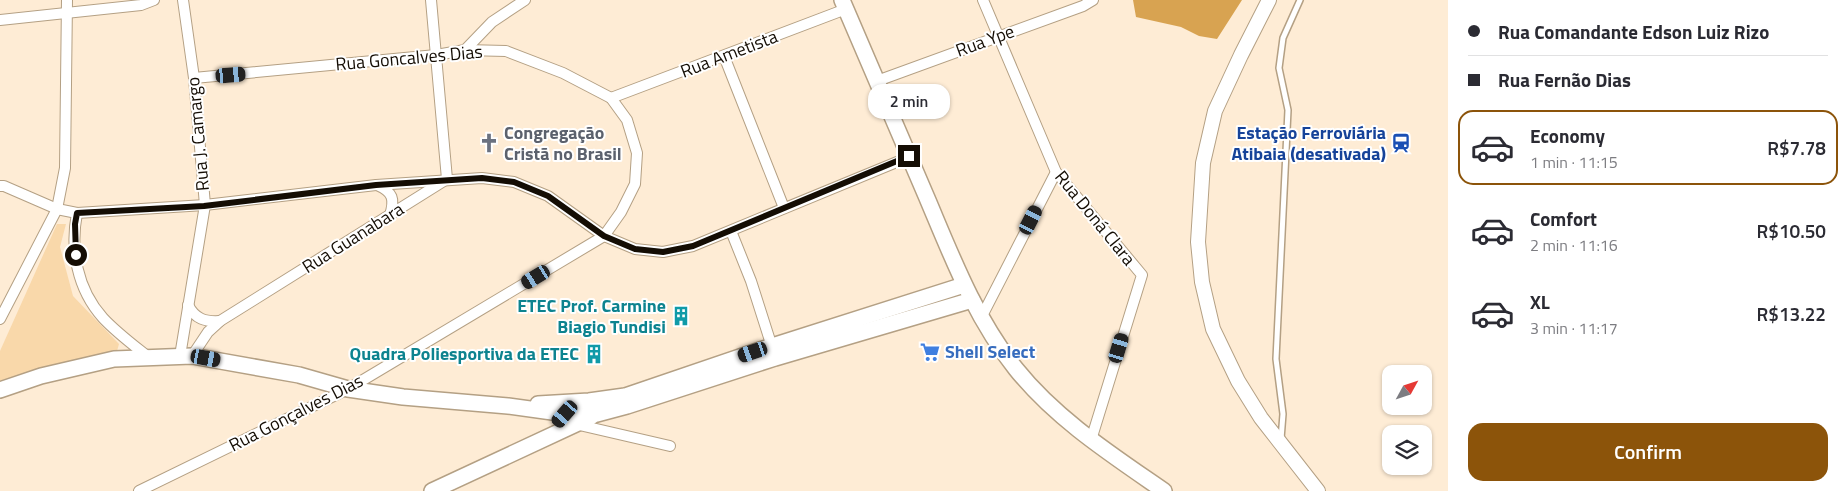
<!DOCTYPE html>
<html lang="en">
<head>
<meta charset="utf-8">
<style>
	body { margin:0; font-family:"Titillium Web",sans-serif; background:#f7f7f7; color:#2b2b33; height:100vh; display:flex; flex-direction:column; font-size:19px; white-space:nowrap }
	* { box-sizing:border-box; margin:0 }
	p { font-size:16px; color:#7c7c81 }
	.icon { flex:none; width:28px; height:28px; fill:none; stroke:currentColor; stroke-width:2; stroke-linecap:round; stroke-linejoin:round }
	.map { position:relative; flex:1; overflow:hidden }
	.sheet { display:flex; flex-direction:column; background:#fff; width:400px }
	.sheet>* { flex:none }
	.top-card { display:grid; align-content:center; height:110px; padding:0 20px; background:#fff }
	.needle { width:32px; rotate:50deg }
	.buttons { position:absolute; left:1382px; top:365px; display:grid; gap:10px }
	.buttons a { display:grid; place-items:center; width:50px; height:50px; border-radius:10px; background:#fff; box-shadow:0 1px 4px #0004; font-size:25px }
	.end { position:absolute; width:22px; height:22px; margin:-11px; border:6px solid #140d04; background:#fff; box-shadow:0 0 0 2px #fff }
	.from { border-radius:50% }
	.bubble { position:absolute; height:35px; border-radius:15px; background:#fff; box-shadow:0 1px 4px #0004; font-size:16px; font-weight:600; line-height:35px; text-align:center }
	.car { position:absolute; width:15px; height:30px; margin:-15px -8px; border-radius:6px; box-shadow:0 0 4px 1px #0007; background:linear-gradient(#222 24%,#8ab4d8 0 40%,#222 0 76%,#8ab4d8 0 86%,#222 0) }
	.top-card b { display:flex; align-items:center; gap:18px; height:48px; font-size:19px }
	.top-card b+b { border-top:1px solid #e1e1e2 }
	.top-card i { width:12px; height:12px; background:#2b2b33 }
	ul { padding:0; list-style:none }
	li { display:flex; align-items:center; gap:15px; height:75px; margin:0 10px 8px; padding:0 10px; border:2px solid transparent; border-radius:15px }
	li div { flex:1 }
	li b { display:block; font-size:19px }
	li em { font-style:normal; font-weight:600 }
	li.on { border-color:#8c540a }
	li>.icon { width:45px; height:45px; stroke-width:1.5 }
	.primary-button { display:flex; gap:10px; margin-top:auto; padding:10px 20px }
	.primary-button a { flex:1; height:58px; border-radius:15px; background:#8c540a; color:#fff; font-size:20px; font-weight:600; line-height:58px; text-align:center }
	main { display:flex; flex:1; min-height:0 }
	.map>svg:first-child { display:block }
</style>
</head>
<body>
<main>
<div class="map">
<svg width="1448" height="491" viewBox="0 0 1448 491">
	<rect width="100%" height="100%" fill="#feecd5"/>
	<polygon fill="#f9d8aa" points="57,224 66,224 60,247 73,296 119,344 117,351 0,384 0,351"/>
	<polygon fill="#d8a351" points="1133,0 1242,0 1217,39 1199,36 1181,27 1136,17"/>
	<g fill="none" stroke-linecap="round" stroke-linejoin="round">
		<defs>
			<polyline id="service" points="1281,439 1283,414 1276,359 1288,110 1279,68 1283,38 1300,0"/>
			<g id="minor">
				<polyline points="983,0 1056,172 1142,275 1091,440"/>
				<polyline points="0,20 141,5 154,0"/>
				<polyline points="465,50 492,22 525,0"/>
				<polyline points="724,56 784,208"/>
				<polyline points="877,81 1083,6 1093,0"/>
				<polyline points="611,98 846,9"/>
				<path d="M 377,185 C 393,192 395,199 390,215"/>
				<polyline points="0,186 4,186 57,209 77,213 205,205 376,185 482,178 514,182 548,196 604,236 635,249 663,252 693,246 909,157"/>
				<path d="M 77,213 C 70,250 77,289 103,318 C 116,332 132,344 147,356"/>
				<polyline points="731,231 751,281 773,350"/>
				<path d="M 188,305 C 195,319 205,322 220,321"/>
				<polyline points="982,316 1056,172"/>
				<polyline points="0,319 57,209 65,168 67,0"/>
				<polyline points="180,356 205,205 194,78 183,0"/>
				<polyline points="192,356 208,332 220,321 447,179 431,0"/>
				<polyline points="575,424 670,446"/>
				<polyline points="139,491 348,389 604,236 621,212 635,184 637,153 627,120 611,98 563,73 506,51 465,50 436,55 194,78"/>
			</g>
			<polyline id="tertiary" points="1269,0 1241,55 1215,111 1203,163 1198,242 1202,282 1213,329 1238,381 1261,418 1318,491"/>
			<g id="secondary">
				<path d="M 842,0 C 871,66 899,132 927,198 C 952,257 975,318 1016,369 C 1056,419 1112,455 1164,491"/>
				<polyline points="0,390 41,376 114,359 192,356 299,375 348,389 403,397 508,406 581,416 597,414 627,406 775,358 972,300"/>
				<polyline points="538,404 589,401 625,396 772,346 964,285"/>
				<polyline points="432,491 591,417"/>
			</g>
		</defs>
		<use href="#service" stroke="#b4a084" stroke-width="8"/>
		<use href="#minor" stroke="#b4a084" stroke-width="12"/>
		<use href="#tertiary" stroke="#b4a084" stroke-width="16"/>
		<use href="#secondary" stroke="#b4a084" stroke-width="18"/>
		<use href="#service" stroke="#fff" stroke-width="5"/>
		<use href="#minor" stroke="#fff" stroke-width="10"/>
		<use href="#tertiary" stroke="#fff" stroke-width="14"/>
		<use href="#secondary" stroke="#fff" stroke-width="15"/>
	</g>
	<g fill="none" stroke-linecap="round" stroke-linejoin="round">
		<polyline stroke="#140d04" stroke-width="6" points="76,255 75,224 77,213 204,206 376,185 482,178 514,182 548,196 604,236 635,249 663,252 693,246 909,156"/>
	</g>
	<defs>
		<symbol id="church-bare" viewBox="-9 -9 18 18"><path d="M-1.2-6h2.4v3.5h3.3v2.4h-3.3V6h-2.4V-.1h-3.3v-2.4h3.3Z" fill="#6b7280" stroke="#fff" stroke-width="2.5" paint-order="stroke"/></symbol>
		<symbol id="station-bare" viewBox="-9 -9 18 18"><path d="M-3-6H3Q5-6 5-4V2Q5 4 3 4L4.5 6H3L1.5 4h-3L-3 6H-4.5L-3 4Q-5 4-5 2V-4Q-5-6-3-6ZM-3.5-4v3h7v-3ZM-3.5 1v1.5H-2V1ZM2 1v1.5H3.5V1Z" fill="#1a4fb4" stroke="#fff" stroke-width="2.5" paint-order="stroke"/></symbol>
		<symbol id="building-bare" viewBox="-9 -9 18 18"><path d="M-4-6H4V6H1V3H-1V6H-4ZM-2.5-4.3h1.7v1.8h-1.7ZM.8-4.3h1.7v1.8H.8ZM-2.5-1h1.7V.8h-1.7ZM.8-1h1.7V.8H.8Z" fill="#0f9aa8" stroke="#fff" stroke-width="2.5" paint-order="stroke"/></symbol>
		<symbol id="supermarket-bare" viewBox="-9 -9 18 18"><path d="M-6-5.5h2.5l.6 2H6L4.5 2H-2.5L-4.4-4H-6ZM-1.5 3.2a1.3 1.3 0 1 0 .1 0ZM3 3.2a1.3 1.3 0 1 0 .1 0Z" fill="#3f7fe0" stroke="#fff" stroke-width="2.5" paint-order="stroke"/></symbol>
	</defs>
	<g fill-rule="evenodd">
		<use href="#church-bare" x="475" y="129" width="28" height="28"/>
		<use href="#station-bare" x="1387" y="129" width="28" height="28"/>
		<use href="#building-bare" x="667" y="302" width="28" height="28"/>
		<use href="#supermarket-bare" x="916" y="338" width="28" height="28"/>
		<use href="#building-bare" x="580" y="340" width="28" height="28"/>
	</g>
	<g text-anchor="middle" stroke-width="4" stroke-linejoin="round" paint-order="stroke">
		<g font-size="18" fill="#140d04" stroke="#fff">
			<text transform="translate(985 41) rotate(-20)" y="6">Rua Ype</text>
			<text transform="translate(729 54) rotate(-21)" y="6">Rua Ametista</text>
			<text transform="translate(409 58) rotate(-5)" y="6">Rua Goncalves Dias</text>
			<text transform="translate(198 134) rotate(-95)" y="6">Rua J. Camargo</text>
			<text transform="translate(1095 218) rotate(51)" y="6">Rua Doná Clara</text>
			<text transform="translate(353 238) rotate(-32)" y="6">Rua Guanabara</text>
			<text transform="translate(296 413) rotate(-27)" y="6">Rua Gonçalves Dias</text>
		</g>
		<g font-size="18" font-weight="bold" fill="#5b616d" stroke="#fff" text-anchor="start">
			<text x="504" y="139">Congregação<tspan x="504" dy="21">Cristã no Brasil</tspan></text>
		</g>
		<g font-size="18" font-weight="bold" fill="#164399" stroke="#fff" text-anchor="end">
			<text x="1386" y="139">Estação Ferroviária<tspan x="1386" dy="21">Atibaia (desativada)</tspan></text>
		</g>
		<g font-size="18" font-weight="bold" fill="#0d838f" stroke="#fff" text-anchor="end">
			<text x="666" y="312">ETEC Prof. Carmine<tspan x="666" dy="21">Biagio Tundisi</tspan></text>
			<text x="579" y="360">Quadra Poliesportiva da ETEC</text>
		</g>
		<g font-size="18" font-weight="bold" fill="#366cbe" stroke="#fff" text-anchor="start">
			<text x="945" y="358">Shell Select</text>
		</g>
	</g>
</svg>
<div class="buttons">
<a><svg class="needle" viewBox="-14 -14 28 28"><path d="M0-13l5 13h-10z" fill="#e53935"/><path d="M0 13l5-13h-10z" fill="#7c7c81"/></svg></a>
<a><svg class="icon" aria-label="layers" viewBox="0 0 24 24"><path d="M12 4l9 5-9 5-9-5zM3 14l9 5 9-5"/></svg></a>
</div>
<i class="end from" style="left:76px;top:255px"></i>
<i class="end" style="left:909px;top:156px"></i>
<div class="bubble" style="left:868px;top:84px;width:82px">2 min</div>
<i class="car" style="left:231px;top:75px;rotate:85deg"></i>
<i class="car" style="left:1031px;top:220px;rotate:27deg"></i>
<i class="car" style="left:536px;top:277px;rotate:239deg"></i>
<i class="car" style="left:1119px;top:348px;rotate:17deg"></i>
<i class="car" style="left:753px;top:352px;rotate:251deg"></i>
<i class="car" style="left:206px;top:358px;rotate:100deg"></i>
<i class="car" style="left:565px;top:414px;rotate:221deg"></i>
</div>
<section class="sheet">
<div class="top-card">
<b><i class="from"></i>Rua Comandante Edson Luiz Rizo</b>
<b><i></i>Rua Fernão Dias</b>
</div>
<ul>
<li class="on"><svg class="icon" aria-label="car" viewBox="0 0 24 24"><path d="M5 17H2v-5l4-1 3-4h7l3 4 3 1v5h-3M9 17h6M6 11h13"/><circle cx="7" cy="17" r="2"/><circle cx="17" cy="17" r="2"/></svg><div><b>Economy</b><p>1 min · 11:15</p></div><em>R$7.78</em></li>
<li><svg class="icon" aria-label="car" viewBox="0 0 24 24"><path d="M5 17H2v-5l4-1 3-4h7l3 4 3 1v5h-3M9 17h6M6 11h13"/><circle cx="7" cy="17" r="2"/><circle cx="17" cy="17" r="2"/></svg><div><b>Comfort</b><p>2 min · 11:16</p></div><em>R$10.50</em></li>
<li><svg class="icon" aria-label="car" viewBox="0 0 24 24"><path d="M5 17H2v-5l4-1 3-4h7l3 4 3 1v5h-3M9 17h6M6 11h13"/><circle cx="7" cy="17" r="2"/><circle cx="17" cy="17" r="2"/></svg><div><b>XL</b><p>3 min · 11:17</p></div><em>R$13.22</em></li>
</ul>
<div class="primary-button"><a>Confirm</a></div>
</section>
</main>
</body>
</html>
